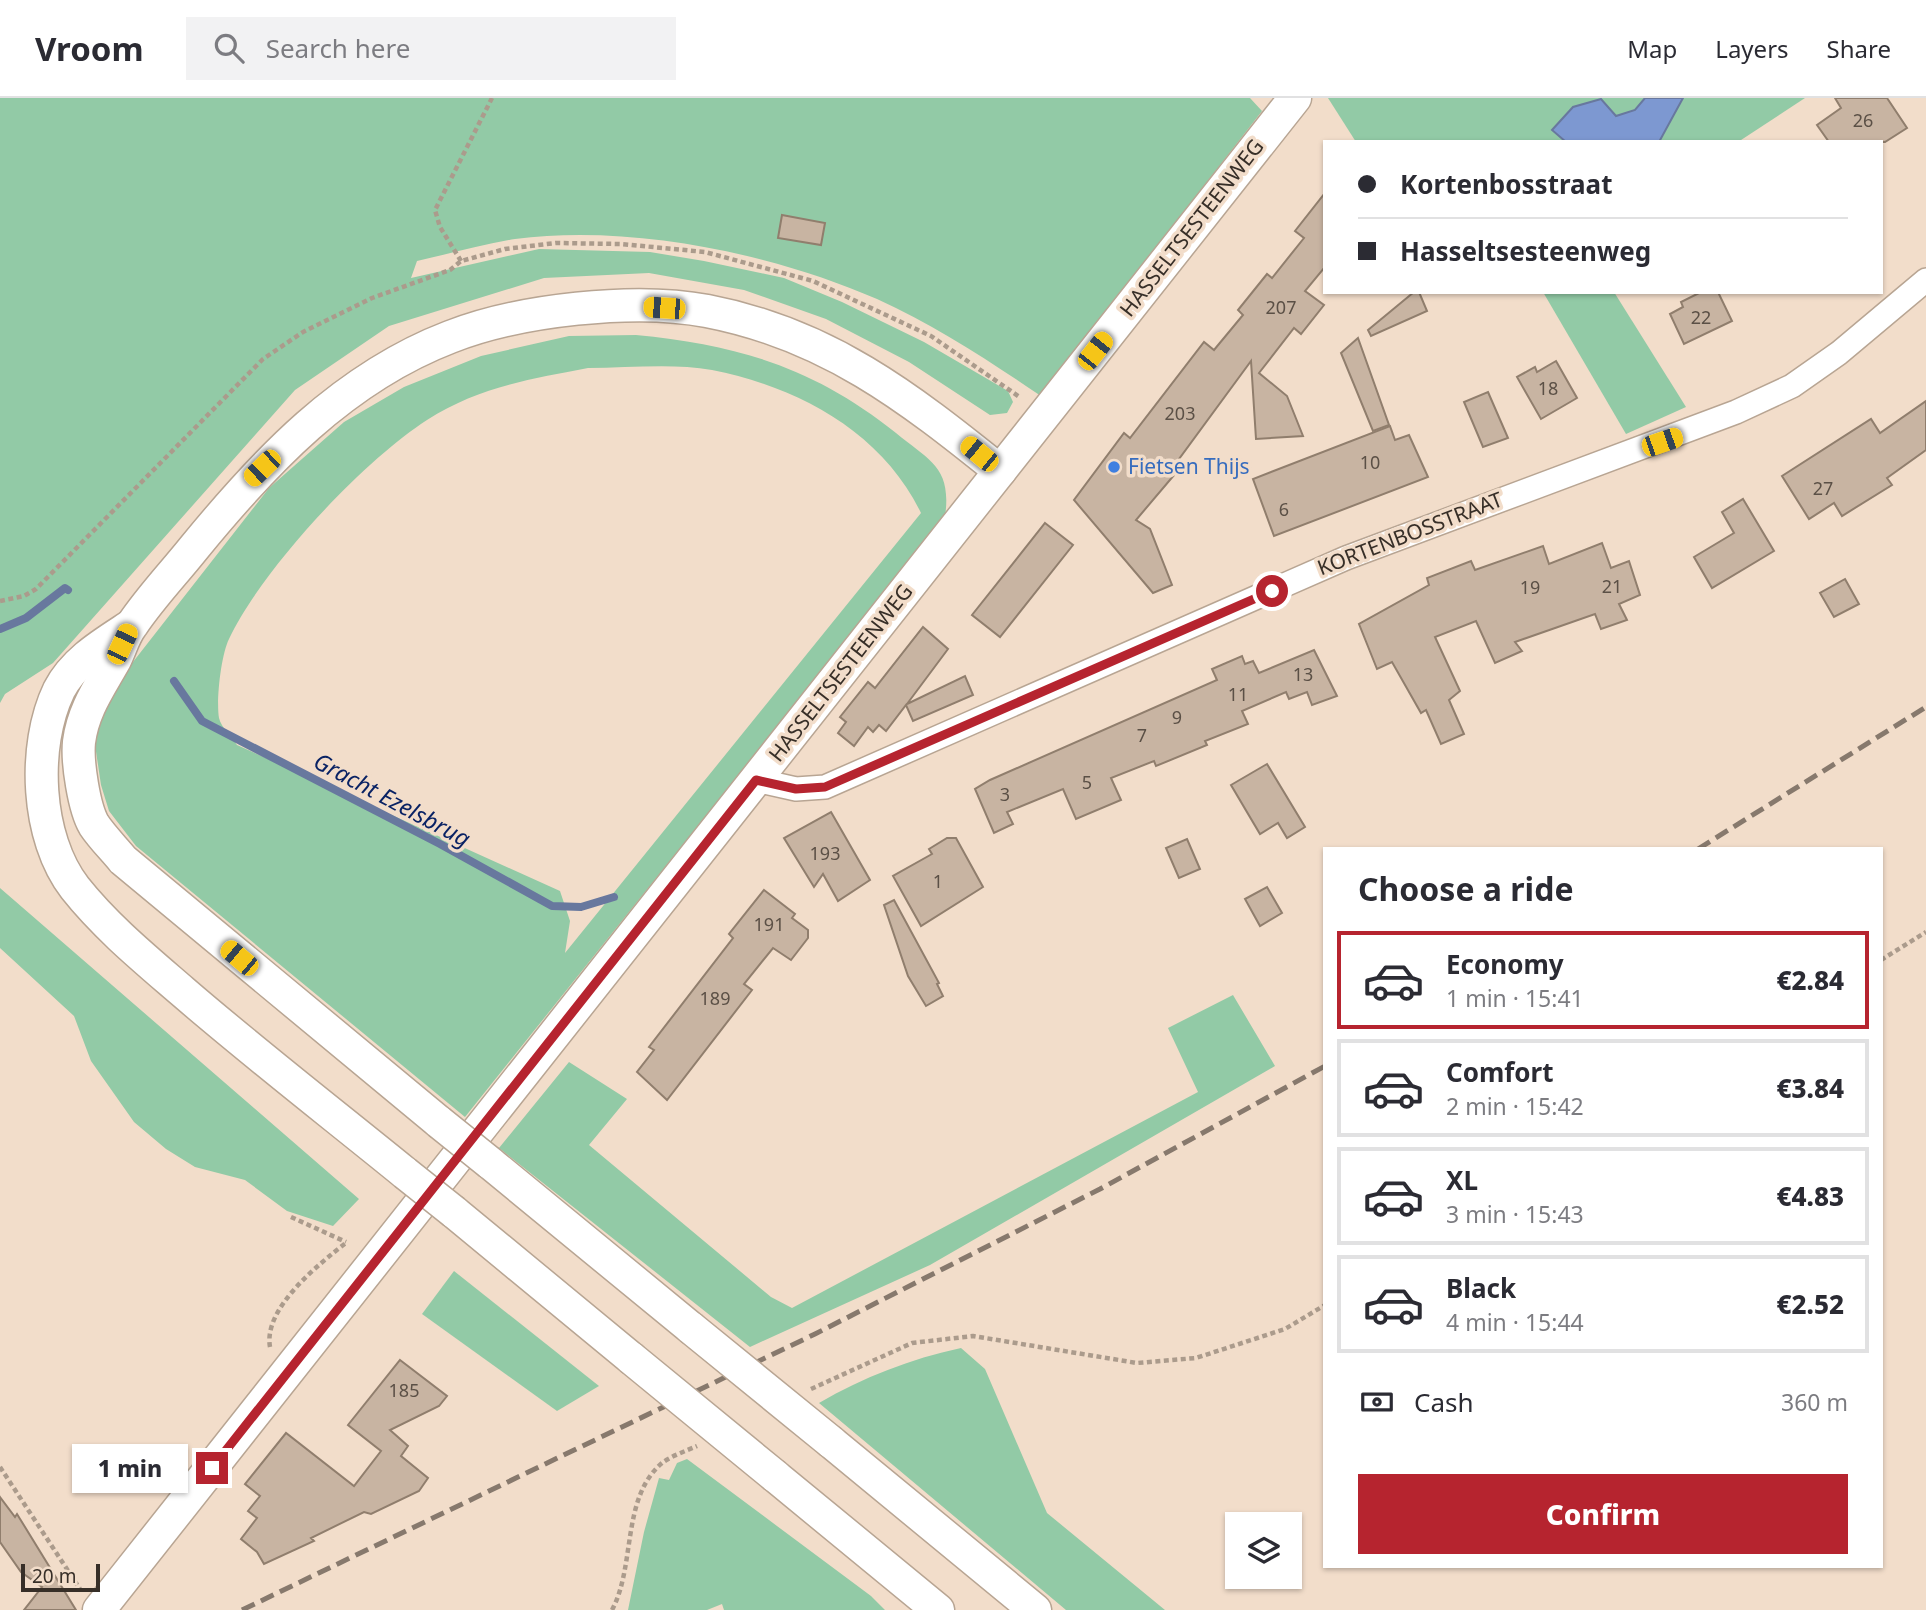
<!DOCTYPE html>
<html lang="en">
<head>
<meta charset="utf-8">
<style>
	body { margin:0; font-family:"Noto Sans",sans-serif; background:#f2f2f3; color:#2b2b33; height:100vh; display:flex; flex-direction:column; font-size:26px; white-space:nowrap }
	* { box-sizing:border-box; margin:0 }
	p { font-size:23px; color:#7c7c81 }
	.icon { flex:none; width:38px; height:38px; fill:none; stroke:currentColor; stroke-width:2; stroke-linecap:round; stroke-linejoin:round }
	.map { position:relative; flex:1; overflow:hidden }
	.drawer { position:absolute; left:1323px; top:749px; width:560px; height:721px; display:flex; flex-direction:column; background:#fff; border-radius:0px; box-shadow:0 2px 5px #0004 }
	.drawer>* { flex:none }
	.top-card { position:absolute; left:1323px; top:42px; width:560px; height:154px; border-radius:0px; box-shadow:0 2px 5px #0004; display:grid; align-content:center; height:154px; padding:0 35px; background:#fff }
	.tools { position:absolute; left:1225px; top:1414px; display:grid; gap:14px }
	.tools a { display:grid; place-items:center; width:77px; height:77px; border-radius:0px; background:#fff; box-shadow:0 2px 5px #0004; font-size:35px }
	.scale { position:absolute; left:21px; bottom:18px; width:79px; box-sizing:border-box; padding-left:7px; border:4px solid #372f28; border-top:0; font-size:19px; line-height:24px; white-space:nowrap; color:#372f28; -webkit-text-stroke:5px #f2ddca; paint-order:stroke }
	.end { position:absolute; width:32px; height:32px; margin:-16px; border:9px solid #b6242f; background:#fff; box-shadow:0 0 0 4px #fff }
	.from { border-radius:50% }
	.bubble { position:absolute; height:49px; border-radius:0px; background:#fff; box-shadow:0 2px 5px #0004; font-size:23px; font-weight:800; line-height:49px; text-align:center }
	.car { position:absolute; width:21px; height:42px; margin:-21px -10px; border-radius:9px; box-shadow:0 0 5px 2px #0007; background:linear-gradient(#f5c518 24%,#345 0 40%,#f5c518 0 76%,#345 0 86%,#f5c518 0) }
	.top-card b { display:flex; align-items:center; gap:24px; height:66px; font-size:26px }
	.top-card b+b { border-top:2px solid #e1e1e2 }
	.top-card i { width:18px; height:18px; background:#2b2b33 }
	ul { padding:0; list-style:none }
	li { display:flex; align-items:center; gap:21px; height:98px; margin:0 14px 10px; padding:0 21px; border:4px solid #e1e1e2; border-radius:0px }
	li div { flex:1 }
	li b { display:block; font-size:26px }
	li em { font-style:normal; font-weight:800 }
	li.on { border-color:#b6242f }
	li>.icon { width:63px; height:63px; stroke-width:1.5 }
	h2 { padding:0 35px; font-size:32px; line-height:84px }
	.pay { display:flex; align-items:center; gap:18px; height:77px; padding:0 35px; font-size:26px }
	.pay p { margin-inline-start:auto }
	.button { display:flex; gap:14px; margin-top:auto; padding:14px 35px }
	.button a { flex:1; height:80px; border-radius:0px; background:#b6242f; color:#fff; font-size:28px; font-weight:800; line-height:80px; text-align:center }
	header { display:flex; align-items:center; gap:42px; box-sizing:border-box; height:98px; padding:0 35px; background:#fff; border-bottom:2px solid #e1e1e2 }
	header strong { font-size:33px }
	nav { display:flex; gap:38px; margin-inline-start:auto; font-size:24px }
	.search { width:490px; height:63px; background:#f2f2f3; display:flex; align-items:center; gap:18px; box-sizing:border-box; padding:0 24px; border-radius:0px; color:#7c7c81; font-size:26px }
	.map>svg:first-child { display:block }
</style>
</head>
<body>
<header>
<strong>Vroom</strong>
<div class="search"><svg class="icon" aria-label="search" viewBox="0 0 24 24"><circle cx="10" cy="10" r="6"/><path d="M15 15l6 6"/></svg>Search here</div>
<nav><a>Map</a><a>Layers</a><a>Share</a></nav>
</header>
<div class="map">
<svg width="1926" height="1512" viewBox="0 0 1926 1512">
	<rect width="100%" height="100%" fill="#f2ddca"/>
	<g fill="#92caa6" fill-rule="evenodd">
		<path d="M 0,0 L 1250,0 L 1262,13 L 1041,298 C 989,263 935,227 877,201 C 771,155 631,126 515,141 C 483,146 449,156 417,163 L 411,180 L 539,151 L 650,154 L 704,163 L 784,180 L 842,204 L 924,244 L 1008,293 L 1013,304 L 1007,315 L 990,317 L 909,264 L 826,221 L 744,192 L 649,175 L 544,180 L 389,228 L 295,292 L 53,565 L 5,596 L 0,605 Z"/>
		<polygon points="1328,0 1805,0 1738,44 1356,44"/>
		<polygon points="1543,194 1614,194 1686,309 1626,336"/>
		<path d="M 636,237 C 739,247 815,270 896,335 C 930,363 952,369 945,419 L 465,1019 L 136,748 L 109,713 L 101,687 L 94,640 L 103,612 L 115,587 L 269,390 L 344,324 L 404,289 L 481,258 L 569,238 ZM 588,270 C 628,270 673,265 712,272 C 798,289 882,334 921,415 L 565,855 L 570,823 L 560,793 L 237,647 C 232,639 221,629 219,620 C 216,603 221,557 229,541 C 262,471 362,364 427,322 C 478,289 531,281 588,270 Z"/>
		<polygon points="0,790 359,1101 333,1128 287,1113 245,1082 195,1069 166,1051 134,1024 91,963 74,918 0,850"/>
		<polygon points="1233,897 1275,968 930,1167 750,1249 499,1050 569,964 627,1001 589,1047 771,1199 792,1210 1198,994 1168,930"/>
		<polygon points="454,1173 599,1288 557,1313 422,1216"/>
		<path d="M 961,1250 L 985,1271 L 1047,1415 L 1165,1512 L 1066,1512 L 819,1305 C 864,1279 910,1261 961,1250 Z"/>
		<polygon points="687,1361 871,1498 885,1512 724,1512 722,1506 707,1512 628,1512 644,1434 659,1380 669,1382 677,1365"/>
	</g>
	<polygon fill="#7d98d1" stroke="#68789e" stroke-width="2" points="1645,0 1683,0 1659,44 1566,44 1552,32 1573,9 1601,1 1616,18 1635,12"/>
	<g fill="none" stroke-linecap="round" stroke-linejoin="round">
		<g stroke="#68789e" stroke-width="8">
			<polyline points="0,531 26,520 65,490 68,492"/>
			<polyline points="174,583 202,623 440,746 552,808 581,809 614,799"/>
		</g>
	</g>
	<g fill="#c8b4a2" stroke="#907e6d" stroke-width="2">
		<polygon points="1835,0 1887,0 1907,30 1885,44 1829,44 1817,27 1841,10"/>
		<polygon points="1325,95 1325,169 1305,193 1324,207 1301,236 1294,230 1259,275 1287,298 1303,338 1256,341 1251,263 1171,372 1175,376 1136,422 1150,431 1172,487 1153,495 1074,402 1124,335 1130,340 1204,244 1214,252 1243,217 1238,212 1267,176 1272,180 1304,140 1295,133"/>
		<polygon points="782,117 825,125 821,147 778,140"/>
		<polygon points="1414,194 1419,194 1427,213 1371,238 1368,232"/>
		<polygon points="1701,194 1718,194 1732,223 1684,246 1670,216 1683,209 1681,204"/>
		<polygon points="1358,240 1389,327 1373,333 1341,255"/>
		<polygon points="1556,263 1577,300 1541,321 1517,279 1535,269 1537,274"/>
		<polygon points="1488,294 1508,340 1483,349 1464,304"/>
		<polygon points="1926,303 1926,352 1887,380 1892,387 1842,418 1834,405 1809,421 1782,378 1871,321 1880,335"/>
		<polygon points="1390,328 1395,342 1409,337 1428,379 1274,438 1253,381"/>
		<polygon points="1743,401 1774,453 1712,490 1694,459 1734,435 1722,414"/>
		<polygon points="1045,425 1073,447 1000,539 972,517"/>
		<polygon points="1602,445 1611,470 1629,463 1640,497 1619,506 1627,522 1601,531 1595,516 1515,544 1522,553 1495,565 1476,523 1435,539 1460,593 1449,602 1464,636 1441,646 1426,612 1421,615 1392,564 1377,571 1359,526 1429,487 1427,480 1471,463 1475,472 1543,448 1549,466"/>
		<polygon points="1845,481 1859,506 1834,519 1820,495"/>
		<polygon points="923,529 948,551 907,606 965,578 973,597 913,623 906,607 886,633 879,627 873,634 868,629 854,648 838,635 846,624 840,619 868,584 875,590"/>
		<polygon points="1314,552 1337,598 1312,607 1307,594 1289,601 1286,594 1242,613 1248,626 1205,643 1207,647 1156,668 1154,663 1111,680 1121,702 1076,721 1063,691 1007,714 1013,726 994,735 975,691 990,682 1217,582 1212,571 1242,558 1245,566 1253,563 1259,575"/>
		<polygon points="1267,666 1305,729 1287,740 1278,725 1260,736 1231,687"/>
		<polygon points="831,714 870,782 838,803 823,776 814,789 784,740"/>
		<polygon points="947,740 956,740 983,789 921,828 893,778 932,756 929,751"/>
		<polygon points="1187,741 1200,771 1179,780 1166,750"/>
		<polygon points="1267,789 1282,815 1260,828 1245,801"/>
		<polygon points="764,792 795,816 792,820 808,832 808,840 791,862 773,850 744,886 752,892 667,1002 637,974 654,952 649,949 733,840 729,836"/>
		<polygon points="894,802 939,885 937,886 943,898 926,908 908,878 884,807"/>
		<polygon points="400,1262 447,1298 439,1308 390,1332 408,1348 401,1358 428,1380 419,1393 371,1416 364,1414 311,1440 314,1443 264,1466 257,1454 241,1441 257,1420 248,1413 260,1398 245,1386 286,1335 354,1388 381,1353 348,1327"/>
		<polygon points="0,1399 15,1419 17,1416 76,1512 24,1512 42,1489 21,1474 0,1444"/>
	</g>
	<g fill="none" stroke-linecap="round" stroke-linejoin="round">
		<defs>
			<polyline id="street" points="756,682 796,691 825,689 1346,460 1736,314 1792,288 1839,255 1926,182"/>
			<g id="secondary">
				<path d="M 129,529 C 103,546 74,563 59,592 C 32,648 36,740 75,790 C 106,829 145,861 182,893 C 255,956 330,1014 405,1075"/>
				<path d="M 439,1024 L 123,762 C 114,751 102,739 94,727 C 84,710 77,664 79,644 C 83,612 100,589 115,562 C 121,550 124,537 132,527 C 150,500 173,476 193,451 C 264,364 343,280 450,239 C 518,212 635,199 707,213 C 827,236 908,299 1000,373"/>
				<polyline points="490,1065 691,1230"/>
				<polyline points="454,1114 631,1260"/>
				<polyline points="831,1344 1035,1512"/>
				<polyline points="775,1378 938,1512"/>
				<polyline points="99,1512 1295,0"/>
			</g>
		</defs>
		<use href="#street" stroke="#b8a593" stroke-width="26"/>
		<use href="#secondary" stroke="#b8a593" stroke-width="35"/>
		<g stroke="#ab9b8c" stroke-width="4.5" stroke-dasharray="5 3.5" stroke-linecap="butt">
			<polyline points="461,163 440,129 435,112 492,0"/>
			<polyline points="0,503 24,498 36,491 263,261 303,234 372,200 450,172 461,163 505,151 556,145 621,146 705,154 813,183 931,238 1021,300"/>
			<polyline points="1881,862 1926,834"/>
			<polyline points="291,1119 346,1144"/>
			<path d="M 270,1249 C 263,1210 319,1166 347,1144"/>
			<polyline points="811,1291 912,1245 973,1238 1137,1265 1196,1260 1285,1231 1325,1207"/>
			<polyline points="0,1369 80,1491"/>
			<path d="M 612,1512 C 636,1467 621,1400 662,1365 C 671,1358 686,1353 697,1348"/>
		</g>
		<use href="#street" stroke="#fff" stroke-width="23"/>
		<use href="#secondary" stroke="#fff" stroke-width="32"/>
		<g stroke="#87796d" stroke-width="5" stroke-dasharray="14 7" stroke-linecap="butt">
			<polyline points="1698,751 1926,609"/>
			<polyline points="242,1512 815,1236 1100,1091 1325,968"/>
		</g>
		<defs>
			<g id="secondary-bridge">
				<polyline points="439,1024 490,1065"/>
				<polyline points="405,1075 454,1114"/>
				<polyline points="691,1230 831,1344"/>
				<polyline points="631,1260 775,1378"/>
			</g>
		</defs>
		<use href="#secondary-bridge" stroke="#b8a593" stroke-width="35" stroke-linecap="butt"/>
		<use href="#secondary-bridge" stroke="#fff" stroke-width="32"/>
	</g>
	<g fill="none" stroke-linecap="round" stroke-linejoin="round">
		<polyline stroke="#b6242f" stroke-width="9" points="212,1370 756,682 796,691 825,689 1272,493"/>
	</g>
	<circle fill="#3f7fe0" stroke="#f2ddca" stroke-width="2.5" cx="1114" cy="369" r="7"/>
	<g text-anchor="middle" stroke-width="7" stroke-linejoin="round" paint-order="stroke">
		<g font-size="18" fill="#5b5046">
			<text x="1863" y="29">26</text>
			<text x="1281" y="216">207</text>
			<text x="1701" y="226">22</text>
			<text x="1548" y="297">18</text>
			<text x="1180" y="322">203</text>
			<text x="1370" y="371">10</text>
			<text x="1823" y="397">27</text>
			<text x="1284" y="418">6</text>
			<text x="1612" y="495">21</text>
			<text x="1530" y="496">19</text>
			<text x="1303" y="583">13</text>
			<text x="1238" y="603">11</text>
			<text x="1177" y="626">9</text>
			<text x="1142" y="644">7</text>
			<text x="1087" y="691">5</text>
			<text x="1005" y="703">3</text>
			<text x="825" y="762">193</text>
			<text x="938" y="790">1</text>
			<text x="769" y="833">191</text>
			<text x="715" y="907">189</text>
			<text x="404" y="1299">185</text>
		</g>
		<g font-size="21" fill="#372f28" stroke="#f2ddca">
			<text transform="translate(1192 130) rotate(-52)" y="7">HASSELTSESTEENWEG</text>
			<text transform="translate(1410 436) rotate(-21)" y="7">KORTENBOSSTRAAT</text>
			<text transform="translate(841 575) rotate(-52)" y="7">HASSELTSESTEENWEG</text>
		</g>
		<g font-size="21" fill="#366cbe" stroke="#f2ddca" text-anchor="start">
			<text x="1128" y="376">Fietsen Thijs</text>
		</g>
		<g font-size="23" font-style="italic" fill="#092264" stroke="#f2ddca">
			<text transform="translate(392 702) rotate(28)" y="8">Gracht Ezelsbrug</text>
		</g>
	</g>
</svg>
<div class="tools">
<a><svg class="icon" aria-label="layers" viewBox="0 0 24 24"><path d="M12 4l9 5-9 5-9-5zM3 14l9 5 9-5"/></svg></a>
</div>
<div class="scale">20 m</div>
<i class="end from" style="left:1272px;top:493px"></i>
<i class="end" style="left:212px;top:1370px"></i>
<div class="bubble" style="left:72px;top:1346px;width:116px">1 min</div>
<i class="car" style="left:664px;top:210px;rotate:274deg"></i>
<i class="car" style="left:1095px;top:253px;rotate:38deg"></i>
<i class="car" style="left:1662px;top:344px;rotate:71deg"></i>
<i class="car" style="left:979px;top:356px;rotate:309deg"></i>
<i class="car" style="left:262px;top:370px;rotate:226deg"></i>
<i class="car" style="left:122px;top:546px;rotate:25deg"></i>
<i class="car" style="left:239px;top:860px;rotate:310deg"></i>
<div class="top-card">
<b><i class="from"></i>Kortenbosstraat</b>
<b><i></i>Hasseltsesteenweg</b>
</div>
<section class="drawer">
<h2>Choose a ride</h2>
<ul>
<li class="on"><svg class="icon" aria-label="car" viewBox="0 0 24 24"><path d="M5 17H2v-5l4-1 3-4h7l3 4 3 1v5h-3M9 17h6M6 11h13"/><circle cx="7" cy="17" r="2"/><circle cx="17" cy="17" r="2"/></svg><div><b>Economy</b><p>1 min · 15:41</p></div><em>€2.84</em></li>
<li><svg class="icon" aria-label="car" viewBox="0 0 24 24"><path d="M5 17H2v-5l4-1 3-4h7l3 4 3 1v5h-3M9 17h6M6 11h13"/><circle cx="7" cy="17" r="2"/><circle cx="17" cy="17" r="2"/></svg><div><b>Comfort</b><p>2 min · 15:42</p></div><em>€3.84</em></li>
<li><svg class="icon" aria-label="car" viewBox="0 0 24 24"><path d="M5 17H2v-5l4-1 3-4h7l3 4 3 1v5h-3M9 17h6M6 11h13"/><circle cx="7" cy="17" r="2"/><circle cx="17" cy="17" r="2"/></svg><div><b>XL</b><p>3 min · 15:43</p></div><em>€4.83</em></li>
<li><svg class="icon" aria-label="car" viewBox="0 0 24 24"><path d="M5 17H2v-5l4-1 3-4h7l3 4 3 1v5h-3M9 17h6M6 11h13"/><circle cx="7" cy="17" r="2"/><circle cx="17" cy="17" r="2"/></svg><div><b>Black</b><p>4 min · 15:44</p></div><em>€2.52</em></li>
</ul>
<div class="pay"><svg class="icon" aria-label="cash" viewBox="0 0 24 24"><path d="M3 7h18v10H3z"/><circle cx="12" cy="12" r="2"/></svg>Cash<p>360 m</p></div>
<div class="button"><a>Confirm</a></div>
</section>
</div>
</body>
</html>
